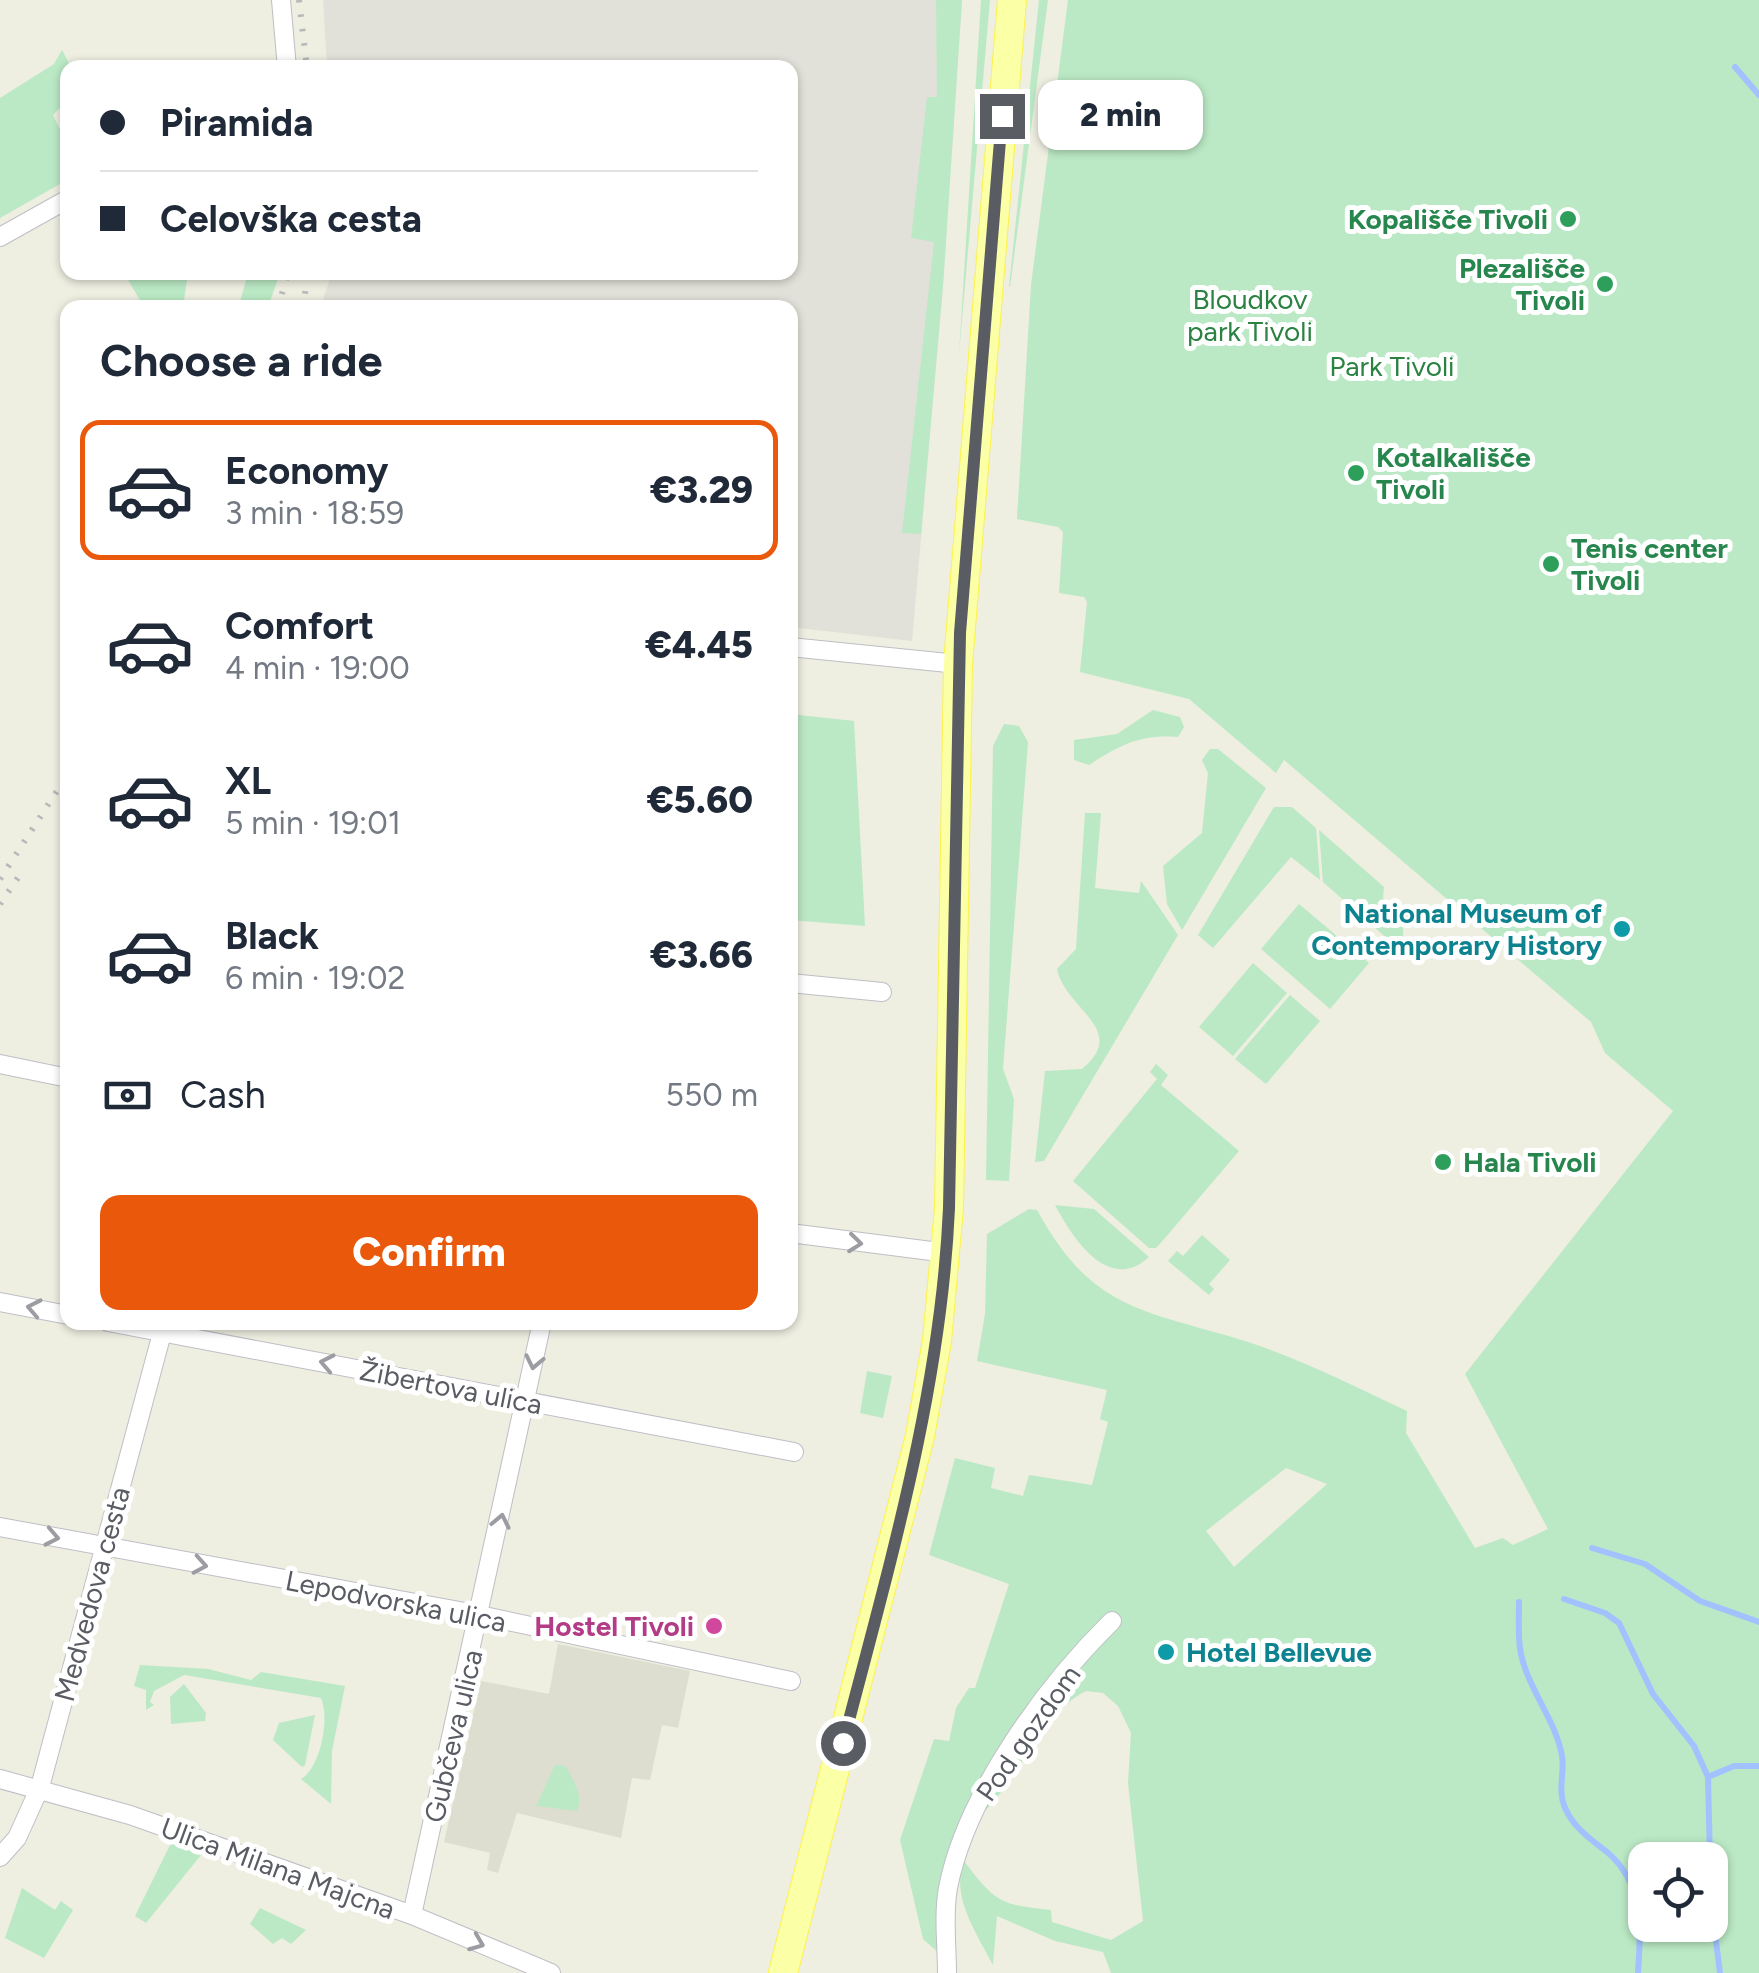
<!DOCTYPE html>
<html lang="en">
<head>
<meta charset="utf-8">
<style>
	body { margin:0; font-family:Figtree,sans-serif; background:#f6f6f7; color:#1f2937; height:100vh; display:flex; flex-direction:column; font-size:38px; white-space:nowrap }
	* { box-sizing:border-box; margin:0 }
	p { font-size:32px; color:#747a83 }
	.icon { flex:none; width:55px; height:55px; fill:none; stroke:currentColor; stroke-width:2; stroke-linecap:round; stroke-linejoin:round }
	.map { position:relative; flex:1; overflow:hidden }
	.details { position:absolute; left:60px; top:300px; width:738px; height:1030px; display:flex; flex-direction:column; background:#fff; border-radius:20px; box-shadow:0 2px 8px #0004 }
	.details>* { flex:none }
	.guide { position:absolute; left:60px; top:60px; width:738px; height:220px; border-radius:20px; box-shadow:0 2px 8px #0004; display:grid; align-content:center; height:220px; padding:0 40px; background:#fff }
	.controls { position:absolute; left:1628px; top:1842px; display:grid; gap:20px }
	.controls a { display:grid; place-items:center; width:100px; height:100px; border-radius:20px; background:#fff; box-shadow:0 2px 8px #0004; font-size:50px }
	.end { position:absolute; width:45px; height:45px; margin:-22px; border:12px solid #5a5c64; background:#fff; box-shadow:0 0 0 5px #fff }
	.from { border-radius:50% }
	.bubble { position:absolute; height:70px; border-radius:20px; background:#fff; box-shadow:0 2px 8px #0004; font-size:32px; font-weight:800; line-height:70px; text-align:center }
	.guide b { display:flex; align-items:center; gap:35px; height:95px; font-size:38px }
	.guide b+b { border-top:2px solid #e0e1e3 }
	.guide i { width:25px; height:25px; background:#1f2937 }
	ul { padding:0; list-style:none }
	li { display:flex; align-items:center; gap:30px; height:140px; margin:0 20px 15px; padding:0 20px; border:5px solid transparent; border-radius:20px }
	li div { flex:1 }
	li b { display:block; font-size:38px }
	li em { font-style:normal; font-weight:800 }
	li.current { border-color:#ea580c }
	li>.icon { width:90px; height:90px; stroke-width:1.5 }
	h2 { padding:0 40px; font-size:45px; line-height:120px }
	.pay { display:flex; align-items:center; gap:25px; height:110px; padding:0 40px; font-size:38px }
	.pay p { margin-inline-start:auto }
	.button { display:flex; gap:20px; margin-top:auto; padding:20px 40px }
	.button a { flex:1; height:115px; border-radius:20px; background:#ea580c; color:#fff; font-size:40px; font-weight:800; line-height:115px; text-align:center }
	.map>svg:first-child { display:block }
</style>
</head>
<body>
<div class="map">
<svg width="1759" height="1973" viewBox="0 0 1759 1973">
	<rect width="100%" height="100%" fill="#eeeee1"/>
	<polygon fill="#e2e1d9" points="323,0 962,0 943,286 912,641 790,627 790,308 320,308 332,273 790,272 790,68 327,67"/>
	<polygon fill="#deded0" points="558,1644 690,1671 678,1728 662,1725 650,1780 632,1778 621,1838 517,1813 498,1873 487,1870 490,1853 444,1842 481,1681 549,1694"/>
	<g fill="#bbe9c5" fill-rule="evenodd">
		<polygon points="936,0 962,0 943,286 921,534 902,533 934,242 911,238 927,97 937,97"/>
		<polygon points="981,0 990,0 959,354"/>
		<polygon points="1039,0 1048,0 1010,287 1009,287"/>
		<path d="M 1068,0 L 1759,0 L 1759,1973 L 1111,1973 L 1103,1952 L 1055,1941 L 997,1916 L 993,1965 C 977,1934 950,1896 964,1861 C 995,1902 1000,1905 1051,1910 L 1052,1922 L 1111,1940 L 1143,1921 L 1128,1783 L 1131,1733 L 1118,1706 L 1103,1693 L 1086,1691 C 1041,1713 1020,1777 984,1812 L 970,1806 L 940,1954 L 923,1939 L 900,1840 L 934,1739 L 949,1741 L 956,1708 L 969,1688 L 975,1688 L 1009,1584 L 929,1555 L 955,1458 L 995,1468 L 991,1488 L 1023,1496 L 1029,1475 L 1092,1485 L 1108,1422 L 1100,1419 L 1107,1390 L 977,1361 L 985,1314 L 987,1234 L 1029,1209 L 1037,1210 C 1094,1315 1149,1310 1251,1343 C 1305,1361 1356,1387 1407,1411 L 1406,1433 L 1475,1548 L 1503,1538 L 1513,1545 L 1548,1529 L 1465,1374 L 1673,1111 L 1605,1053 L 1591,1022 L 1284,760 L 1276,773 L 1189,699 L 1080,672 L 1087,602 L 1084,597 L 1059,593 L 1063,532 L 1058,527 L 1017,519 L 1031,285 ZM 1286,1468 L 1327,1484 L 1234,1567 L 1206,1531 ZM 1645,1860 L 1710,1860 L 1710,1925 L 1645,1925 Z"/>
		<polygon points="62,50 71,67 68,68 67,100 53,115 63,136 67,135 67,180 0,218 0,98 54,64"/>
		<polygon points="124,273 188,273 183,307 144,307"/>
		<polygon points="248,273 280,273 268,307 234,307 240,302"/>
		<path d="M 1153,710 L 1180,717 L 1184,727 L 1178,737 C 1140,734 1120,745 1089,765 L 1074,760 L 1074,740 L 1117,734 Z"/>
		<polygon points="790,714 854,721 865,926 790,920"/>
		<polygon points="1004,724 1019,726 1028,742 1003,1069 1014,1099 1009,1181 986,1180 993,746"/>
		<polygon points="1210,749 1218,749 1266,788 1182,930 1167,904 1163,866 1202,833 1208,773 1202,760"/>
		<polygon points="1274,807 1292,807 1316,828 1320,880 1291,857 1213,948 1198,935"/>
		<path d="M 1085,813 L 1101,813 L 1095,888 L 1139,893 L 1141,881 L 1178,935 L 1044,1161 L 1035,1162 L 1045,1071 L 1082,1069 C 1130,1030 1065,1009 1057,969 L 1076,949 Z"/>
		<path d="M 1319,830 L 1384,887 L 1383,898 C 1400,911 1410,929 1398,948 L 1323,882 Z"/>
		<polygon points="1299,904 1369,963 1330,1009 1261,949"/>
		<polygon points="1253,963 1287,993 1233,1056 1199,1027"/>
		<polygon points="1290,995 1320,1021 1266,1084 1235,1059"/>
		<polygon points="1156,1064 1168,1075 1161,1085 1239,1151 1165,1238 1156,1248 1149,1248 1073,1181 1157,1079 1150,1072"/>
		<path d="M 1055,1205 L 1094,1209 L 1149,1257 C 1109,1294 1073,1239 1055,1205 Z"/>
		<polygon points="1202,1235 1230,1260 1209,1284 1214,1289 1209,1295 1168,1261 1177,1251 1183,1256"/>
		<polygon points="867,1371 892,1376 883,1418 860,1413"/>
		<path d="M 140,1665 L 208,1669 L 251,1680 L 261,1672 L 345,1686 L 332,1751 L 331,1804 L 301,1779 C 321,1767 330,1718 321,1698 L 184,1675 L 154,1691 L 150,1702 L 154,1705 L 146,1710 L 146,1690 L 134,1686 Z"/>
		<polygon points="184,1684 206,1713 205,1721 171,1724 170,1697"/>
		<polygon points="315,1715 305,1765 302,1767 273,1740 279,1723"/>
		<path d="M 555,1765 L 566,1766 C 573,1781 584,1794 577,1811 L 536,1806 Z"/>
		<polygon points="173,1839 201,1855 146,1923 135,1916"/>
		<polygon points="22,1888 55,1910 61,1901 73,1910 44,1958 5,1938"/>
		<polygon points="260,1908 306,1930 291,1944 282,1938 273,1944 250,1924"/>
	</g>
	<g fill="none" stroke-linecap="round" stroke-linejoin="round">
		<g stroke="#a1c2ff" stroke-width="6">
			<polyline points="1735,67 1759,95"/>
			<polyline points="1592,1548 1645,1564 1700,1601 1759,1622"/>
			<polyline points="1564,1599 1605,1613 1619,1623 1653,1694 1694,1746 1708,1777 1734,1766 1759,1766"/>
			<path d="M 1519,1602 C 1519,1617 1518,1634 1520,1648 C 1525,1686 1556,1719 1562,1756 C 1565,1773 1557,1790 1565,1808 C 1574,1828 1590,1839 1607,1852 C 1644,1883 1641,1929 1638,1973"/>
			<polyline points="1708,1777 1711,1901 1720,1973"/>
		</g>
		<defs>
			<g id="minor">
				<polyline points="281,0 287,68"/>
				<polyline points="0,237 68,199"/>
				<polyline points="790,647 958,664"/>
				<polyline points="790,983 882,992"/>
				<polyline points="0,1064 68,1078"/>
				<polyline points="790,1233 947,1253"/>
				<polyline points="0,1302 68,1315"/>
				<polyline points="108,1322 794,1452"/>
				<polyline points="0,1527 465,1612 791,1681"/>
				<polyline points="0,1779 130,1815 412,1915 551,1973"/>
				<polyline points="0,1857 17,1838 40,1787 165,1322"/>
				<polyline points="412,1915 542,1322"/>
				<path d="M 947,1973 C 947,1945 943,1916 948,1888 C 966,1795 1045,1687 1112,1621"/>
			</g>
			<polyline id="primary" points="783,1973 920,1436 937,1341 949,1208 958,664 1012,0"/>
		</defs>
		<use href="#minor" stroke="#bebfc6" stroke-width="20"/>
		<use href="#primary" stroke="#fef24a" stroke-width="30"/>
		<use href="#minor" stroke="#fff" stroke-width="18"/>
		<use href="#primary" stroke="#fbffa6" stroke-width="28"/>
		<g stroke="#b7b8b8" stroke-width="6" stroke-dasharray="2.5 12" stroke-linecap="butt">
			<polyline points="299,0 307,68"/>
			<polyline points="278,308 288,272"/>
			<polyline points="303,308 308,272"/>
			<polyline points="0,879 68,774"/>
			<polyline points="0,904 24,869"/>
		</g>
	</g>
	<defs><path id="oneway-chevron" d="M-2-3.5L2.5 0L-2 3.5" fill="none" stroke-width="1.6" stroke-linecap="round" stroke-linejoin="round" transform="scale(2.5)"/></defs>
	<g stroke="#9c9da2">
		<use href="#oneway-chevron" transform="translate(855 1243) rotate(6)"/>
		<use href="#oneway-chevron" transform="translate(34 1308) rotate(-169)"/>
		<use href="#oneway-chevron" transform="translate(534 1362) rotate(102)"/>
		<use href="#oneway-chevron" transform="translate(327 1363) rotate(-169)"/>
		<use href="#oneway-chevron" transform="translate(501 1521) rotate(-78)"/>
		<use href="#oneway-chevron" transform="translate(52 1537) rotate(11)"/>
		<use href="#oneway-chevron" transform="translate(200 1565) rotate(10)"/>
		<use href="#oneway-chevron" transform="translate(477 1943) rotate(22)"/>
	</g>
	<g fill="none" stroke-linecap="round" stroke-linejoin="round">
		<path stroke="#5a5c64" stroke-width="12" d="M 843,1743 C 889,1566 941,1391 949,1208 L 960,633 L 1002,116"/>
	</g>
	<g fill="#2e9e5b" stroke="#fff" stroke-width="4">
		<circle cx="1568" cy="219" r="10"/>
		<circle cx="1605" cy="284" r="10"/>
		<circle cx="1356" cy="473" r="10"/>
		<circle cx="1551" cy="564" r="10"/>
		<circle cx="1443" cy="1162" r="10"/>
	</g>
	<g fill="#0f9aa8" stroke="#fff" stroke-width="4">
		<circle cx="1622" cy="929" r="10"/>
		<circle cx="1166" cy="1652" r="10"/>
	</g>
	<circle fill="#d1479c" stroke="#fff" stroke-width="4" cx="714" cy="1626" r="10"/>
	<g text-anchor="middle" stroke-width="10" stroke-linejoin="round" paint-order="stroke">
		<g font-size="28" font-weight="bold" fill="#27864d" stroke="#fff" text-anchor="start">
			<text x="1548" y="229" text-anchor="end">Kopališče Tivoli</text>
			<text x="1585" y="278" text-anchor="end">Plezališče<tspan x="1585" dy="32">Tivoli</tspan></text>
			<text x="1376" y="467">Kotalkališče<tspan x="1376" dy="32">Tivoli</tspan></text>
			<text x="1571" y="558">Tenis center<tspan x="1571" dy="32">Tivoli</tspan></text>
			<text x="1463" y="1172">Hala Tivoli</text>
		</g>
		<g font-size="28" fill="#2b8242" stroke="#fff">
			<text x="1250" y="309">Bloudkov<tspan x="1250" dy="32">park Tivoli</tspan></text>
			<text x="1392" y="376">Park Tivoli</text>
		</g>
		<g font-size="28" font-weight="bold" fill="#0d838f" stroke="#fff" text-anchor="end">
			<text x="1602" y="923">National Museum of<tspan x="1602" dy="32">Contemporary History</tspan></text>
			<text x="1186" y="1662" text-anchor="start">Hotel Bellevue</text>
		</g>
		<g font-size="28" fill="#5a5c64" stroke="#fff">
			<text transform="translate(451 1387) rotate(11)" y="10">Žibertova ulica</text>
			<text transform="translate(92 1594) rotate(-75)" y="10">Medvedova cesta</text>
			<text transform="translate(396 1601) rotate(11)" y="10">Lepodvorska ulica</text>
			<text transform="translate(1028 1733) rotate(-55)" y="10">Pod gozdom</text>
			<text transform="translate(453 1736) rotate(-77)" y="10">Gubčeva ulica</text>
			<text transform="translate(278 1868) rotate(20)" y="10">Ulica Milana Majcna</text>
		</g>
		<g font-size="28" font-weight="bold" fill="#b23c85" stroke="#fff" text-anchor="end">
			<text x="694" y="1636">Hostel Tivoli</text>
		</g>
	</g>
</svg>
<div class="controls">
<a><svg class="icon" aria-label="locate" viewBox="0 0 24 24"><circle cx="12" cy="12" r="6"/><path d="M12 2v4M12 18v4M2 12h4M18 12h4"/></svg></a>
</div>
<i class="end from" style="left:843px;top:1743px"></i>
<i class="end" style="left:1002px;top:116px"></i>
<div class="bubble" style="left:1038px;top:80px;width:165px">2 min</div>
<div class="guide">
<b><i class="from"></i>Piramida</b>
<b><i></i>Celovška cesta</b>
</div>
<section class="details">
<h2>Choose a ride</h2>
<ul>
<li class="current"><svg class="icon" aria-label="car" viewBox="0 0 24 24"><path d="M5 17H2v-5l4-1 3-4h7l3 4 3 1v5h-3M9 17h6M6 11h13"/><circle cx="7" cy="17" r="2"/><circle cx="17" cy="17" r="2"/></svg><div><b>Economy</b><p>3 min · 18:59</p></div><em>€3.29</em></li>
<li><svg class="icon" aria-label="car" viewBox="0 0 24 24"><path d="M5 17H2v-5l4-1 3-4h7l3 4 3 1v5h-3M9 17h6M6 11h13"/><circle cx="7" cy="17" r="2"/><circle cx="17" cy="17" r="2"/></svg><div><b>Comfort</b><p>4 min · 19:00</p></div><em>€4.45</em></li>
<li><svg class="icon" aria-label="car" viewBox="0 0 24 24"><path d="M5 17H2v-5l4-1 3-4h7l3 4 3 1v5h-3M9 17h6M6 11h13"/><circle cx="7" cy="17" r="2"/><circle cx="17" cy="17" r="2"/></svg><div><b>XL</b><p>5 min · 19:01</p></div><em>€5.60</em></li>
<li><svg class="icon" aria-label="car" viewBox="0 0 24 24"><path d="M5 17H2v-5l4-1 3-4h7l3 4 3 1v5h-3M9 17h6M6 11h13"/><circle cx="7" cy="17" r="2"/><circle cx="17" cy="17" r="2"/></svg><div><b>Black</b><p>6 min · 19:02</p></div><em>€3.66</em></li>
</ul>
<div class="pay"><svg class="icon" aria-label="cash" viewBox="0 0 24 24"><path d="M3 7h18v10H3z"/><circle cx="12" cy="12" r="2"/></svg>Cash<p>550 m</p></div>
<div class="button"><a>Confirm</a></div>
</section>
</div>
</body>
</html>
